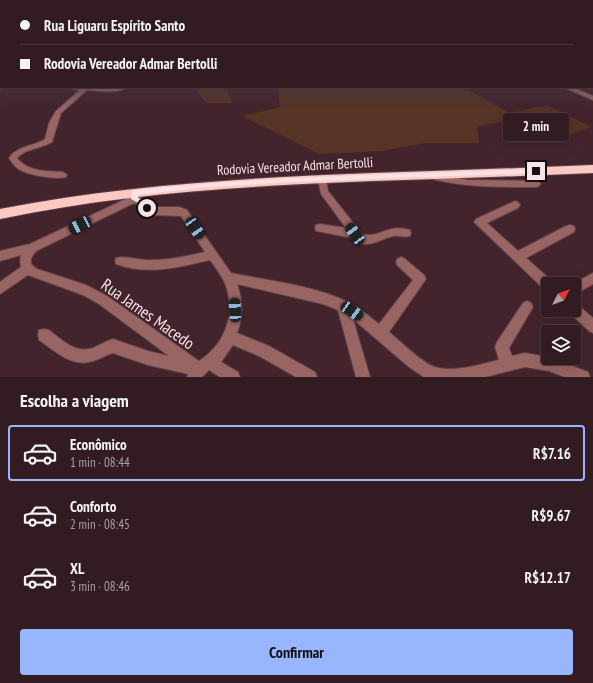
<!DOCTYPE html>
<html lang="pt">
<head>
<meta charset="utf-8">
<style>
	body { margin:0; font-family:"PT Sans Narrow",sans-serif; background:#3a242a; color:#f1f3f6; height:100vh; display:flex; flex-direction:column; font-size:15px; white-space:nowrap }
	* { box-sizing:border-box; margin:0 }
	p { font-size:13px; color:#a8a1a5 }
	.icon { flex:none; width:22px; height:22px; fill:none; stroke:currentColor; stroke-width:2; stroke-linecap:round; stroke-linejoin:round }
	.map { position:relative; height:377px; overflow:hidden }
	.sheet { display:flex; flex-direction:column; background:#321b21; flex:1 }
	.sheet>* { flex:none }
	.guide { position:absolute; left:0px; top:0px; width:593px; height:88px; box-shadow:0 4px 16px #0002,0 0 0 1px #4d393f; display:grid; align-content:center; height:88px; padding:0 20px; background:#321b21 }
	.needle { width:26px; rotate:48deg }
	.controls { position:absolute; left:541px; top:277px; display:grid; gap:8px }
	.controls a { display:grid; place-items:center; width:40px; height:40px; border-radius:4px; background:#321b21; box-shadow:0 4px 16px #0002,0 0 0 1px #4d393f; font-size:20px }
	.end { position:absolute; width:18px; height:18px; margin:-9px; border:5px solid #f7e2e6; background:#111; box-shadow:0 0 0 2px #111 }
	.from { border-radius:50% }
	.bubble { position:absolute; height:28px; border-radius:4px; background:#321b21; box-shadow:0 4px 16px #0002,0 0 0 1px #4d393f; font-size:13px; font-weight:800; line-height:28px; text-align:center }
	.car { position:absolute; width:12px; height:24px; margin:-12px -6px; border-radius:5px; box-shadow:0 0 3px 1px #0007; background:linear-gradient(#222 24%,#8ab4d8 0 40%,#222 0 76%,#8ab4d8 0 86%,#222 0) }
	.guide b { display:flex; align-items:center; gap:14px; height:38px; font-size:15px }
	.guide b+b { border-top:1px solid #4d393f }
	.guide i { width:10px; height:10px; background:#f1f3f6 }
	ul { padding:0; list-style:none }
	li { display:flex; align-items:center; gap:12px; height:56px; margin:0 8px 6px; padding:0 12px; border:2px solid transparent; border-radius:4px }
	li div { flex:1 }
	li b { display:block; font-size:15px }
	li em { font-style:normal; font-weight:800 }
	li.current { border-color:#97b6fd }
	li>.icon { width:36px; height:36px; stroke-width:1.5 }
	h2 { padding:0 20px; font-size:18px; line-height:48px }
	.button { display:flex; gap:8px; margin-top:auto; padding:8px 20px }
	.button a { flex:1; height:46px; border-radius:4px; background:#97b6fd; color:#111; font-size:16px; font-weight:800; line-height:46px; text-align:center }
	.map>svg:first-child { display:block }
</style>
</head>
<body>
<div class="map">
<svg width="593" height="377" viewBox="0 0 593 377">
	<rect width="100%" height="100%" fill="#43242c"/>
	<g fill="#563426">
		<polygon points="194,87 227,87 232,103 206,103"/>
		<polygon points="278,87 465,88 510,113 547,105 591,127 567,135 515,118 477,127 479,143 425,143 383,151 319,154 242,116 280,107"/>
	</g>
	<g fill="none" stroke-linecap="round" stroke-linejoin="round">
		<defs>
			<g id="minor">
				<polygon points="0,85 1,87 4,87 3,88 0,89"/>
				<path d="M 69,87 L 128,87 C 118,94 99,91 87,90 L 61,113 L 52,142 C 41,149 26,148 17,158 C 28,172 47,171 63,172 L 67,175 L 66,177 C 55,180 30,175 20,170 C 15,167 12,163 9,158 C 18,145 33,147 45,139 L 49,123 L 56,111 L 80,90 L 72,89 Z"/>
				<polygon points="563,87 572,87 593,96 593,100"/>
				<path d="M 428,172 L 468,180 L 537,181 L 541,184 L 537,187 C 499,187 462,188 425,177 L 424,175 Z"/>
				<path d="M 322,176 L 326,179 L 328,191 L 362,234 C 378,239 388,223 410,230 L 411,233 L 410,236 C 404,238 400,235 394,236 C 381,238 365,252 353,238 L 316,231 L 315,228 L 316,225 L 320,224 L 346,228 L 321,194 L 318,179 Z"/>
				<path d="M 135,189 L 140,192 L 139,197 L 145,200 L 153,207 L 179,207 L 187,210 L 231,273 C 269,281 312,285 346,301 C 358,307 369,316 379,324 L 413,280 L 397,265 L 396,262 L 397,259 L 401,257 L 405,259 L 424,275 L 426,279 L 389,332 C 400,341 423,364 435,367 C 455,373 480,364 499,360 L 495,347 L 497,342 L 523,303 L 527,301 L 531,303 L 533,307 L 509,348 L 512,356 L 525,353 L 548,357 L 588,372 L 590,377 L 565,377 L 549,371 L 525,367 L 485,377 L 424,377 L 409,367 L 353,319 L 370,377 L 356,377 L 338,310 L 323,304 L 237,284 C 243,300 243,318 237,333 L 269,346 L 315,372 L 317,377 L 296,377 L 259,356 L 233,345 L 221,362 L 238,372 L 240,377 L 220,377 L 209,370 L 202,377 L 187,377 L 188,374 L 148,365 L 113,353 C 106,355 100,359 93,361 C 72,368 55,351 39,340 L 38,335 L 39,330 L 44,329 L 49,330 C 62,340 75,354 93,348 C 100,345 106,341 113,339 L 148,351 L 169,356 L 99,304 L 83,295 L 28,275 L 0,294 L 0,282 L 21,267 L 20,261 L 21,255 L 0,261 L 0,251 L 30,244 L 130,197 L 132,190 ZM 134,203 C 141,205 144,213 151,215 L 181,216 L 205,252 C 188,256 170,260 153,260 C 143,261 123,255 116,258 L 115,261 L 116,264 C 148,276 179,267 210,260 C 216,268 223,277 226,286 C 236,316 224,345 199,361 L 107,296 L 86,285 L 37,269 L 31,264 L 31,258 L 36,251 Z"/>
				<polygon points="515,201 518,202 520,205 518,208 487,223 518,251 566,226 570,225 574,226 575,229 574,232 526,258 552,281 553,284 548,284 548,290 544,289 474,222 476,219"/>
				<polygon points="593,273 593,284 574,295 573,284"/>
				<polygon points="574,303 578,305 593,318 593,333 589,331 570,313 568,310 574,310"/>
			</g>
			<path id="highway" d="M 593,165 L 593,173 C 519,176 446,179 372,181 C 246,186 124,193 0,219 L 0,209 C 123,185 247,178 373,173 C 446,171 520,168 593,165 Z"/>
		</defs>
		<use href="#minor" stroke="#60424a" stroke-width="2"/>
		<use href="#highway" stroke="#60424a" stroke-width="2"/>
		<use href="#minor" fill="#986562" fill-rule="evenodd"/>
		<use href="#highway" fill="#fbc8c3" fill-rule="evenodd"/>
	</g>
	<linearGradient id="sky" x2="0" y2="1"><stop stop-color="#251418"/><stop offset="0.51" stop-color="#554556"/><stop offset="1" stop-color="#554556" stop-opacity="0"/></linearGradient>
	<rect width="593" height="108" fill="url(#sky)"/>
	<path fill="#f7e2e6" d="M 536,169 L 540,171 L 539,173 L 292,182 L 199,188 L 138,195 L 138,198 L 145,201 L 150,208 L 147,211 L 140,204 L 131,199 L 132,192 L 135,190 C 269,176 403,174 536,169 Z"/>
	<g text-anchor="middle" stroke-width="4" stroke-linejoin="round" paint-order="stroke">
		<g font-size="14" fill="#f7e2e6" stroke="#43242c">
			<text transform="translate(295 166) rotate(-3)" y="5">Rodovia Vereador Admar Bertolli</text>
		</g>
		<g font-size="17" fill="#f7e2e6" stroke="#43242c">
			<text transform="translate(148 314) rotate(35)" y="6">Rua James Macedo</text>
		</g>
	</g>
</svg>
<div class="controls">
<a><svg class="needle" viewBox="-14 -14 28 28"><path d="M0-13l5 13h-10z" fill="#e53935"/><path d="M0 13l5-13h-10z" fill="#a8a1a5"/></svg></a>
<a><svg class="icon" aria-label="layers" viewBox="0 0 24 24"><path d="M12 4l9 5-9 5-9-5zM3 14l9 5 9-5"/></svg></a>
</div>
<i class="end from" style="left:147px;top:208px"></i>
<i class="end" style="left:536px;top:171px"></i>
<div class="bubble" style="left:503px;top:113px;width:66px">2 min</div>
<i class="car" style="left:80px;top:225px;rotate:244deg"></i>
<i class="car" style="left:195px;top:228px;rotate:146deg"></i>
<i class="car" style="left:355px;top:234px;rotate:324deg"></i>
<i class="car" style="left:235px;top:310px;rotate:357deg"></i>
<i class="car" style="left:352px;top:311px;rotate:125deg"></i>
<div class="guide">
<b><i class="from"></i>Rua Liguaru Espírito Santo</b>
<b><i></i>Rodovia Vereador Admar Bertolli</b>
</div>
</div>
<section class="sheet">
<h2>Escolha a viagem</h2>
<ul>
<li class="current"><svg class="icon" aria-label="car" viewBox="0 0 24 24"><path d="M5 17H2v-5l4-1 3-4h7l3 4 3 1v5h-3M9 17h6M6 11h13"/><circle cx="7" cy="17" r="2"/><circle cx="17" cy="17" r="2"/></svg><div><b>Econômico</b><p>1 min · 08:44</p></div><em>R$7.16</em></li>
<li><svg class="icon" aria-label="car" viewBox="0 0 24 24"><path d="M5 17H2v-5l4-1 3-4h7l3 4 3 1v5h-3M9 17h6M6 11h13"/><circle cx="7" cy="17" r="2"/><circle cx="17" cy="17" r="2"/></svg><div><b>Conforto</b><p>2 min · 08:45</p></div><em>R$9.67</em></li>
<li><svg class="icon" aria-label="car" viewBox="0 0 24 24"><path d="M5 17H2v-5l4-1 3-4h7l3 4 3 1v5h-3M9 17h6M6 11h13"/><circle cx="7" cy="17" r="2"/><circle cx="17" cy="17" r="2"/></svg><div><b>XL</b><p>3 min · 08:46</p></div><em>R$12.17</em></li>
</ul>
<div class="button"><a>Confirmar</a></div>
</section>
</body>
</html>
